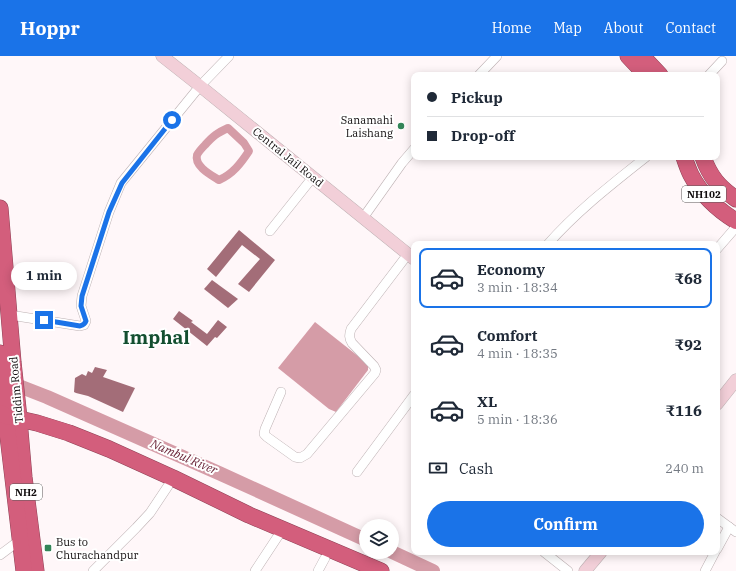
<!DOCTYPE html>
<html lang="en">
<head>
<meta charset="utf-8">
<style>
	body { margin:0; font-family:"IBM Plex Serif",serif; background:#f2f2f3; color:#1f2937; height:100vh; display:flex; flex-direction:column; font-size:15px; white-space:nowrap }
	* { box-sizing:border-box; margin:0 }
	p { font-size:13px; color:#747a83 }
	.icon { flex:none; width:22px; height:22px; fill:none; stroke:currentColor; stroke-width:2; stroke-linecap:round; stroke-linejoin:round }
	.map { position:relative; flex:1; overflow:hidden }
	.drawer { position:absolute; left:411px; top:185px; width:309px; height:314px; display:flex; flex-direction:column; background:#fff; border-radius:8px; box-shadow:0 2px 10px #0003 }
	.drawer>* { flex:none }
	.banner { position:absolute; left:411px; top:16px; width:309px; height:88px; border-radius:8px; box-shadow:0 2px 10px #0003; display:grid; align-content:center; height:88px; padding:0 16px; background:#fff }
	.tools { position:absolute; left:359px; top:463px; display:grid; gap:8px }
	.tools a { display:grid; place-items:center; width:40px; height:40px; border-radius:50%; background:#fff; box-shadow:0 2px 10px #0003; font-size:20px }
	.end { position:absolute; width:18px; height:18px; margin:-9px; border:5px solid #1a73e8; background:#fff; box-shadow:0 0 0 2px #fff }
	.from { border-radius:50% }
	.bubble { position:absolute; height:28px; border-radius:14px; background:#fff; box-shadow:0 2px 10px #0003; font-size:13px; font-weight:700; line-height:28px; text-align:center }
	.banner b { display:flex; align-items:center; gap:14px; height:38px; font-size:15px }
	.banner b+b { border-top:1px solid #e0e1e3 }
	.banner i { width:10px; height:10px; background:#1f2937 }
	ul { padding:7px 0 0; list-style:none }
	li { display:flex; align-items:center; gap:12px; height:60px; margin:0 8px 6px; padding:0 8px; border:2px solid transparent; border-radius:8px }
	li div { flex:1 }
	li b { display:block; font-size:15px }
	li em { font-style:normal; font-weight:700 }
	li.active { border-color:#1a73e8 }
	li>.icon { width:36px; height:36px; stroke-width:1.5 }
	.pay { display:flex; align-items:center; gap:10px; height:44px; padding:0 16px; font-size:15px }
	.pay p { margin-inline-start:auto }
	.primary-button { display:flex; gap:8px; margin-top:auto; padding:8px 16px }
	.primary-button a { flex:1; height:46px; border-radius:24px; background:#1a73e8; color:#fff; font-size:16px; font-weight:700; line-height:46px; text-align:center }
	header { display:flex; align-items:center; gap:24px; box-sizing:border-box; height:56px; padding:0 20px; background:#1a73e8; color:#fff }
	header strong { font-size:19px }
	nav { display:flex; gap:22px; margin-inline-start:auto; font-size:14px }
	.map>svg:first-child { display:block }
</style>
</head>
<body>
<header>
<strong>Hoppr</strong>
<nav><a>Home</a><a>Map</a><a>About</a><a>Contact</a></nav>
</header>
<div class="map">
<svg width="736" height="515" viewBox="0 0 736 515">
	<rect width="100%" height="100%" fill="#fff7f9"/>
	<polygon fill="#d59ca7" points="315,266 368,308 368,314 336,356 329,353 278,312"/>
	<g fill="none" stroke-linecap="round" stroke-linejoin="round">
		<path stroke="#d59ca7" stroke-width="8" d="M 228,72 L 244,87 L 249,95 C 241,107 233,118 219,124 C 211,119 194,110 197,99 C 199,95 203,91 205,89 C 213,80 217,77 228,72 Z"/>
		<g stroke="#d59ca7" stroke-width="14">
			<polyline points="6,325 47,341 221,418 366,484"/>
			<polyline points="392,496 433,515"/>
		</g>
	</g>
	<g fill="#a36d78">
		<polygon points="239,174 275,204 249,236 238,228 260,203 242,189 216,221 207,213"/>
		<polygon points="212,224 238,243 228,252 204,233"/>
		<polygon points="179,255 193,265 191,266 207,278 218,264 227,271 217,282 215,281 207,290 173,263"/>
		<polygon points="95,311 107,314 103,321 135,332 123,356 88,340 76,337 74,336 75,322 82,318 86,320 88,315 92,317"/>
	</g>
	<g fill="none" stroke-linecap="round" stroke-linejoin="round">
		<defs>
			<g id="street">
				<polyline points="479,19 497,0"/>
				<polyline points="709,19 722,5"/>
				<polyline points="363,162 402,107 414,93"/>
				<polyline points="270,175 313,121"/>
				<path d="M 548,188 C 577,155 612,128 646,101"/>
				<polyline points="717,193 736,171"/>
				<polyline points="10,259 80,270 84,269 86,265 81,250 82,240 109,156 121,127 200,30 229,0"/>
				<path d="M 281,336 L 265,373 L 264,378 L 267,381 L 295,401 L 300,402 L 307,398 L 375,317 L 376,314 L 374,310 L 352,287 C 349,282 349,279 351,273 L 408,198"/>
				<polyline points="357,416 414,339"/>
				<polyline points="717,462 736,476"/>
				<polyline points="717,493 729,471"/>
				<polyline points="544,496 568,515"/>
				<polyline points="0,499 20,484"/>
				<polyline points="93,515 136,472 150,457 168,430"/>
				<polyline points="255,515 282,474"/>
				<polyline points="318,515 325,502"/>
				<polyline points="705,515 715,496"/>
			</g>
			<g id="secondary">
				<polyline points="162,0 200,30 414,203"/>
				<polyline points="717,348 736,324"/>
				<polyline points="585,515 601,496"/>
			</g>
			<g id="highway">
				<polyline points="628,0 646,19"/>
				<polyline points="642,0 660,19"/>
				<path d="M 684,101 C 686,107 688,113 691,119 C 701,138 718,154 736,165"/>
				<path d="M 703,101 C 710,121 719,131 736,143"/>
				<polyline points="0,152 13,306 19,362 20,375 24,421 36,515"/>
				<polyline points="0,297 5,343 7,372 24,515"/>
				<polyline points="0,357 6,360 37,367 69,377 109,393 173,422 249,459 381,515"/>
			</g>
		</defs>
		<use href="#street" stroke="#bdb1b3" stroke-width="10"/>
		<use href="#secondary" stroke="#bdb1b3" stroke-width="13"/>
		<use href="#highway" stroke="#8f4256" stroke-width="17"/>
		<use href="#street" stroke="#fff" stroke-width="9"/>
		<use href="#secondary" stroke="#f2cfd8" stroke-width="12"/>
		<use href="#highway" stroke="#d35e7c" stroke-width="16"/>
	</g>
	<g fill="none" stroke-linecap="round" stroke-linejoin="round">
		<path stroke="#1a73e8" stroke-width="5" d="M 44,264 L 80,270 C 83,269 85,268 86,265 L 81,250 L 82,240 L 109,156 L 122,127 L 172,64"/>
	</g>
	<g fill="#328558" stroke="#fff" stroke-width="1.5">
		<circle cx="401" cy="70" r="4"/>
		<rect x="44" y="488" width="8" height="8" rx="2"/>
	</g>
	<g text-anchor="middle" stroke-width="4" stroke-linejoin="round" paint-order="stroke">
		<g fill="#fff" stroke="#585656" stroke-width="1">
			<rect x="682" y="130" width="44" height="16" rx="3"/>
			<rect x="10" y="428" width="32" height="16" rx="3"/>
		</g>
		<g font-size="10" font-weight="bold" fill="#110d0e">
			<text x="704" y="142">NH102</text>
			<text x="26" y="440">NH2</text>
		</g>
		<g font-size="11" fill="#110d0e" stroke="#fff" text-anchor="end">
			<text x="393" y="68">Sanamahi<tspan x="393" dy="13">Laishang</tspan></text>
			<text x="56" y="490" text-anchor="start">Bus to<tspan x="56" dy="13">Churachandpur</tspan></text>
		</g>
		<g font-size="11" fill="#110d0e" stroke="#fff">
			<text transform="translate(288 101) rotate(39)" y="4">Central Jail Road</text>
			<text transform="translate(16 334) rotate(-95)" y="4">Tiddim Road</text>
		</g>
		<g font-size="12" font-style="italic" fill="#692437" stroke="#fff">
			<text transform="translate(184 401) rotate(23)" y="4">Nambul River</text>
		</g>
		<g font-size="19" font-weight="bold" fill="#134f30" stroke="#fff">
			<text x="156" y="288">Imphal</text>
		</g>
	</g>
</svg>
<div class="tools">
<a><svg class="icon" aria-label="layers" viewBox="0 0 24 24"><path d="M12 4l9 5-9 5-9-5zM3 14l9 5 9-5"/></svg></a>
</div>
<i class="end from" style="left:172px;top:64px"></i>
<i class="end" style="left:44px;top:264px"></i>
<div class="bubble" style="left:11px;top:206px;width:66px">1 min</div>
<div class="banner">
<b><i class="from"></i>Pickup</b>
<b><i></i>Drop-off</b>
</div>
<section class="drawer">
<ul>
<li class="active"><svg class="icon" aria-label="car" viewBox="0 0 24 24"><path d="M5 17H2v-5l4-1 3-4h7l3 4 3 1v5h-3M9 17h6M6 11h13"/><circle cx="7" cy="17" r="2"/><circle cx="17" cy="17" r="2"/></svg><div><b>Economy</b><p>3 min · 18:34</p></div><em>₹68</em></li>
<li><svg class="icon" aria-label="car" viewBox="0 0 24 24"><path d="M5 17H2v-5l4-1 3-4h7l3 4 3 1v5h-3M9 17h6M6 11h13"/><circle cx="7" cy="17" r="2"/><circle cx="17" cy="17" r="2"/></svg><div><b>Comfort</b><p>4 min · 18:35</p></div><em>₹92</em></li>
<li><svg class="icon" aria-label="car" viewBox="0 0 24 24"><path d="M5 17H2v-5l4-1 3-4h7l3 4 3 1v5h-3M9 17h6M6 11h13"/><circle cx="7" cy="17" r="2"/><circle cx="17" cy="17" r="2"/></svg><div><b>XL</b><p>5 min · 18:36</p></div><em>₹116</em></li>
</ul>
<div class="pay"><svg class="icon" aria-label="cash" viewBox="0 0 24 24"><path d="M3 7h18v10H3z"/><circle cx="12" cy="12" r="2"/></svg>Cash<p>240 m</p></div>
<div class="primary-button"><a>Confirm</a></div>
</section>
</div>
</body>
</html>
